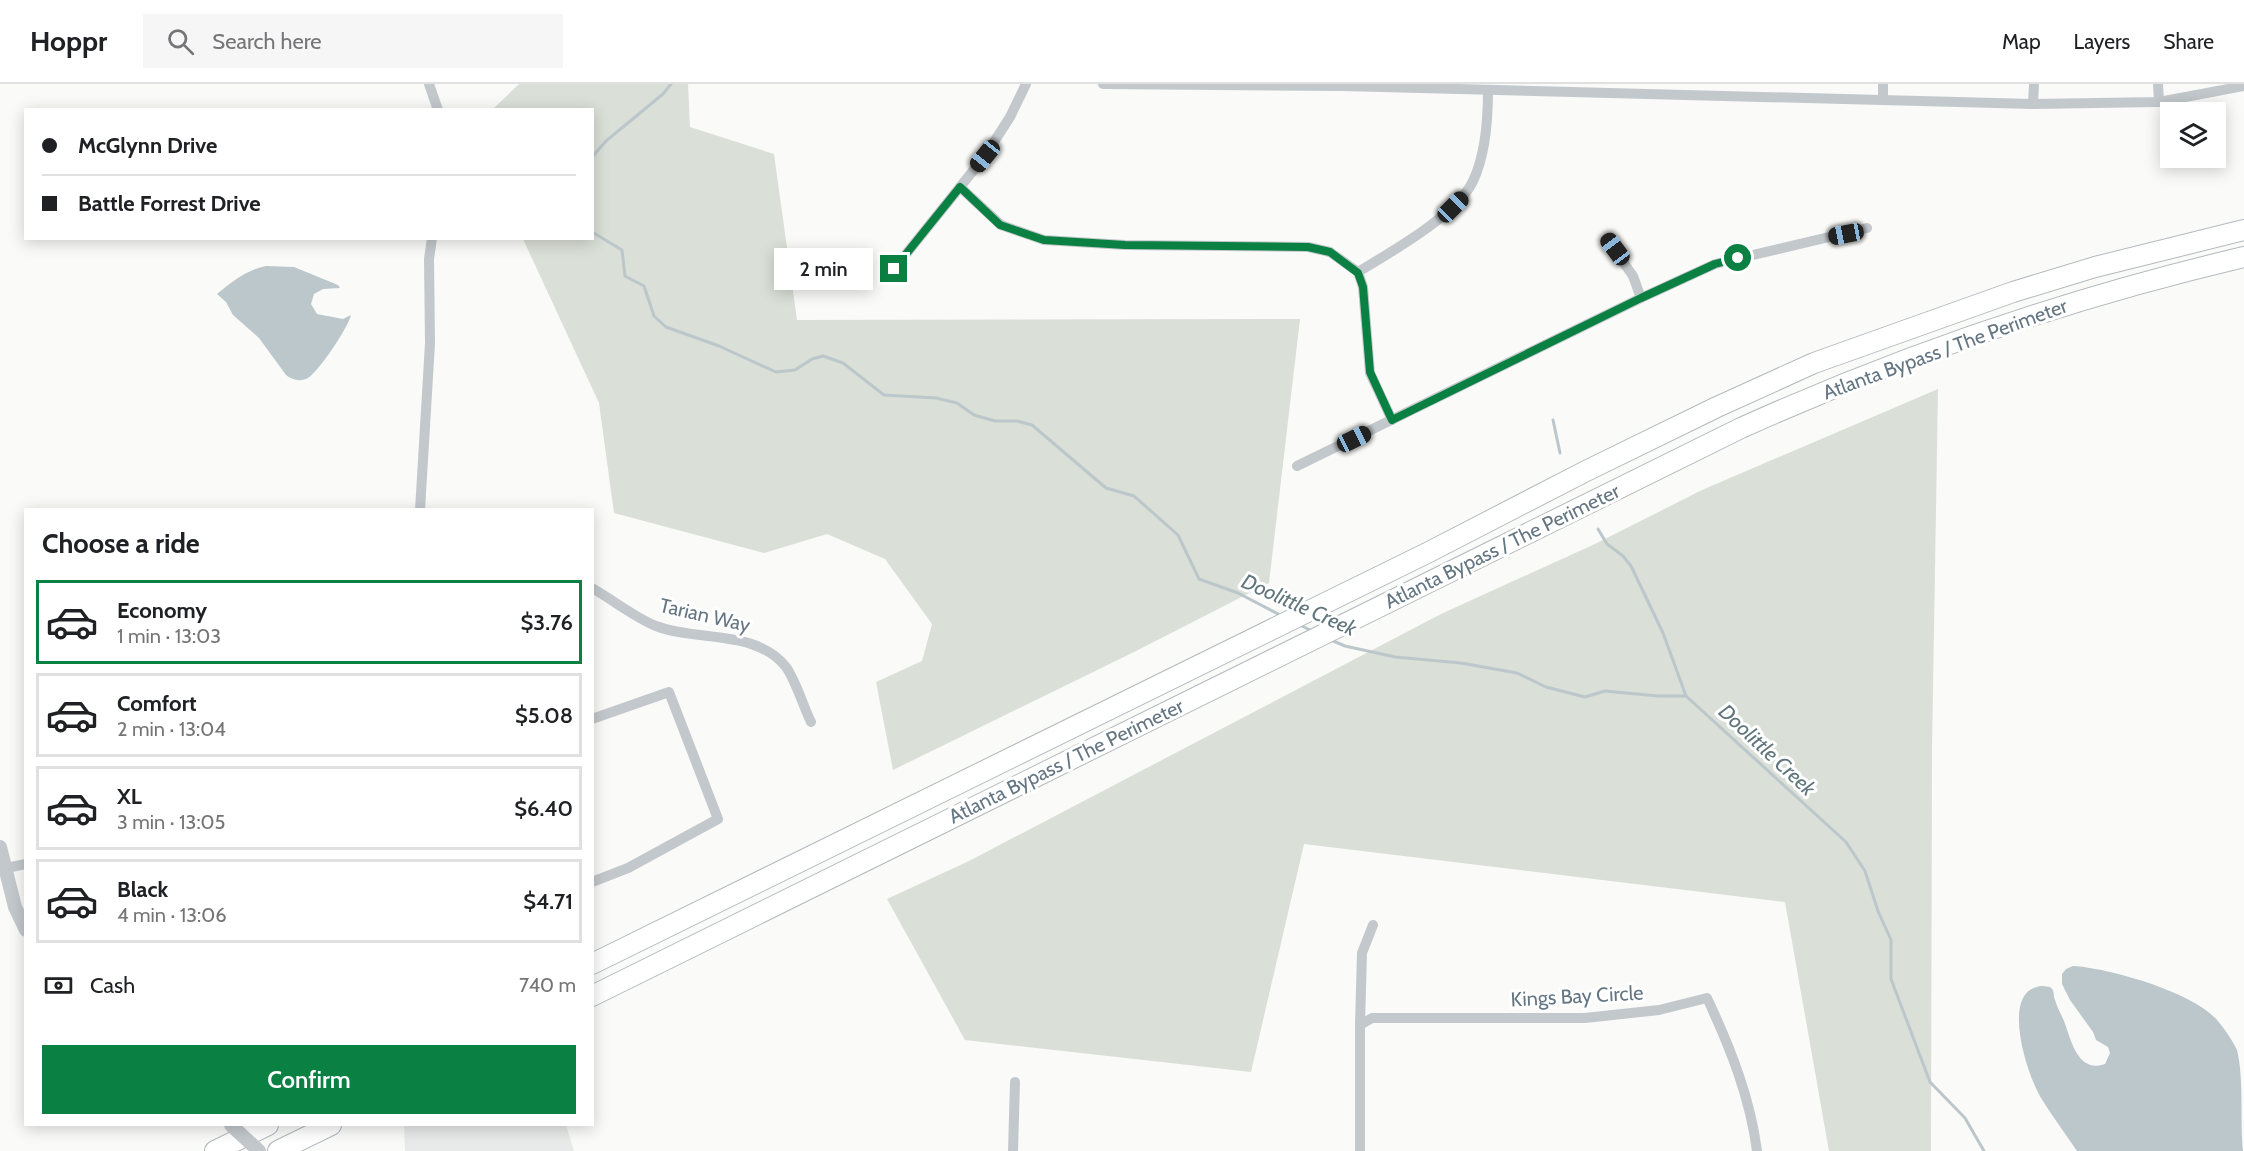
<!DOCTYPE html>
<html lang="en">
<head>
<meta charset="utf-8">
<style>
	body { margin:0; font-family:Cabin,sans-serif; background:#f6f6f6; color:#202124; height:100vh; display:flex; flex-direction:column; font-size:22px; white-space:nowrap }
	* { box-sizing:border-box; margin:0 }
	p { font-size:20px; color:#757577 }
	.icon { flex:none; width:33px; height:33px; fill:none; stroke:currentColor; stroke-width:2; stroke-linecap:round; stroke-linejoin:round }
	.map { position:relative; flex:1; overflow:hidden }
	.sheet { position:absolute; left:24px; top:424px; width:570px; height:618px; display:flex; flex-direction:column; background:#fff; border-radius:0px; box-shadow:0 3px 15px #0003 }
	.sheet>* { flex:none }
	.guide { position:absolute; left:24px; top:24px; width:570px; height:132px; border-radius:0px; box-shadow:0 3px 15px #0003; display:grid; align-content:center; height:132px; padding:0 18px; background:#fff }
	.buttons { position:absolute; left:2160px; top:18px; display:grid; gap:12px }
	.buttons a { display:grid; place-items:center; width:66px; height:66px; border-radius:0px; background:#fff; box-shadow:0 3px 15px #0003; font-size:30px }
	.end { position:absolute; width:27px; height:27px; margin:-14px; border:8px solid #0b8043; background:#fff; box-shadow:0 0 0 3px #fff }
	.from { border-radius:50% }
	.bubble { position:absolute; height:42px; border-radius:0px; background:#fff; box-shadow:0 3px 15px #0003; font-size:20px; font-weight:600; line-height:42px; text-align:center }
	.car { position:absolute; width:18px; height:36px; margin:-18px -9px; border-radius:8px; box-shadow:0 0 4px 2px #0007; background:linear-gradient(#222 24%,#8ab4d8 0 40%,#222 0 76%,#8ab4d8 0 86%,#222 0) }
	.guide b { display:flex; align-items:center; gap:21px; height:57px; font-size:22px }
	.guide b+b { border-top:2px solid #e0e0e0 }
	.guide i { width:15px; height:15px; background:#202124 }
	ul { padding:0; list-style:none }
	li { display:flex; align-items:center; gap:18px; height:84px; margin:0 12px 9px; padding:0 6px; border:3px solid #e0e0e0; border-radius:0px }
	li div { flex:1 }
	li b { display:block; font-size:22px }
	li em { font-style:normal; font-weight:600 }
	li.current { border-color:#0b8043 }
	li>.icon { width:54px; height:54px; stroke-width:1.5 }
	h2 { padding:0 18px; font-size:27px; line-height:72px }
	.pay { display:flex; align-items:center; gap:15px; height:66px; padding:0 18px; font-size:22px }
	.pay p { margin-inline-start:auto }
	.action { display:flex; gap:12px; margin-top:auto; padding:12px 18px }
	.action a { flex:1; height:69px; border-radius:0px; background:#0b8043; color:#fff; font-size:24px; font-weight:600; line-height:69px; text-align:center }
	header { display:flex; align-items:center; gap:36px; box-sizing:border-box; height:84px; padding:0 30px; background:#fff; border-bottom:2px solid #e0e0e0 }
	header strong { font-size:28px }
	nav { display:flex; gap:33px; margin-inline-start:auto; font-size:21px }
	.search { width:420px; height:54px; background:#f6f6f6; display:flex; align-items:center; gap:15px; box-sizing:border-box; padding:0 21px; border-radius:0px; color:#757577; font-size:22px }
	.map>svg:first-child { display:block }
</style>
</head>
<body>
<header>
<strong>Hoppr</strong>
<div class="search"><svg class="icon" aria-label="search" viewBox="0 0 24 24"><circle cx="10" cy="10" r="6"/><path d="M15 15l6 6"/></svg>Search here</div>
<nav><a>Map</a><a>Layers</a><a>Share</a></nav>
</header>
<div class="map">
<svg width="2244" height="1067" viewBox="0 0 2244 1067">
	<rect width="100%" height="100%" fill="#fafaf8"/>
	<polygon fill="#e8e9e9" points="404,1041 566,1041 574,1067 405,1067"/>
	<g fill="#dadfd7">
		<polygon points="519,0 688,0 690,43 774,70 797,236 1300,235 1269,499 1134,568 893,686 876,598 922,577 932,540 885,475 827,450 764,469 614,429 599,319 523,155 592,154 592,26 493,25"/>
		<polygon points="1938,305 1932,664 1931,1067 1829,1067 1785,818 1304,760 1251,988 965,956 887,815 969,777 1441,530 1595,460 1702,406"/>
	</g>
	<g fill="#bbc7cb">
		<path d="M 266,182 L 294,183 L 338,201 L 340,204 L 323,205 L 314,210 L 311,220 L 317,230 L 343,235 L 351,231 C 348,244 319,287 308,294 C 301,298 292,296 286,291 L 259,254 L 233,231 L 226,218 L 217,210 C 231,198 248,185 266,182 Z"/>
		<path d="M 2073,882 C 2109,884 2193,908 2217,936 C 2224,944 2233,957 2237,966 C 2244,994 2240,1037 2243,1067 L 2077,1067 C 2065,1049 2052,1032 2041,1014 C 2028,993 1998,905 2042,902 C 2043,902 2050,903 2050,903 C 2055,906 2053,912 2055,916 C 2057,923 2061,930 2064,937 C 2071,956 2078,990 2105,980 L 2110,969 L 2108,963 L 2096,956 L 2093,948 L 2070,916 L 2062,900 L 2062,890 L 2066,885 Z"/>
	</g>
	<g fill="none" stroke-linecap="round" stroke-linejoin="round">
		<g stroke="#bbc7cb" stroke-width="3">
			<polyline points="592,73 606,57 663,10 671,0"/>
			<polyline points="592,148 622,166 625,192 644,202 654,232 666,243 719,262 776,288 795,286 812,275 823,272 843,279 884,311 936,314 957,319 974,331 995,337 1017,337 1032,341 1106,404 1134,412 1178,451 1199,495 1238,509 1282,532"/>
			<polyline points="1553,336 1560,369"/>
			<polyline points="1598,445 1607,460 1623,472 1631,482 1663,549 1686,612"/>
			<polyline points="1298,540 1314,548"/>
			<polyline points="1331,556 1345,562 1395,573 1461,579 1517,589 1546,603 1585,613 1605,607 1658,612 1686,612 1846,758 1865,787 1878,827 1891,856 1891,895 1930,998 1965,1034 1984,1067"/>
		</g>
		<defs>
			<g id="motorway">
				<polyline points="592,880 1429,468 1586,387 1717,323 1814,279 2013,208 2095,183 2244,146"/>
				<path d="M 592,912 L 1741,344 C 1903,271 2070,214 2244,173"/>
				<polyline points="215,1067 268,1041"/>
				<polyline points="278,1067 331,1041"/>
			</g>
		</defs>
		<use href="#motorway" stroke="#b4b9bd" stroke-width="22"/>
		<g stroke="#c3c8cc" stroke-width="10">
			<polyline points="429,0 438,26"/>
			<polyline points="1103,0 1343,2 2033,20 2159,18 2244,2"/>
			<polyline points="2158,0 2159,18"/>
			<polyline points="1883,16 1883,0"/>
			<polyline points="2033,20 2034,0"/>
			<polyline points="960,103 1001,141 1044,156 1125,161 1308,163 1330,168 1358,188 1363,203 1370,289 1392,336"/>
			<polyline points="1607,155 1633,192 1641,214"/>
			<polyline points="894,185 985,72 1010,33 1026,0"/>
			<path d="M 1358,188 C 1391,168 1457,131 1473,97 C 1486,70 1488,35 1488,6"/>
			<polyline points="1297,382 1641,214 1715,180 1867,144"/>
			<polyline points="420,426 430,259 429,175 432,154"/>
			<path d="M 592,504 C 613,516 634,533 656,542 C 698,558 756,545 786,583 C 795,595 804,624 811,638"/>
			<polyline points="592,635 669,608 718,735 628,784 592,798"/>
			<polyline points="6,784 26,780"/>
			<polyline points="1360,941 1362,869 1373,841"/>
			<polyline points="1013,1067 1015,998"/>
			<path d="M 1360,1067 L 1360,941 L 1372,934 L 1585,934 L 1659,926 L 1707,914 C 1730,963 1750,1013 1757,1067"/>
		</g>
		<polyline stroke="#c3c8cc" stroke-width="14" points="0,763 15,823 26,846"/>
		<use href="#motorway" stroke="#fff" stroke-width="20"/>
		<polyline stroke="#c3c8cc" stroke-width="14" points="231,1041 259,1067"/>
	</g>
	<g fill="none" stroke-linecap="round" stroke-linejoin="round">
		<polyline stroke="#0b8043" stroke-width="8" points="894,185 960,103 1000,141 1044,156 1125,161 1308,163 1330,168 1358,189 1363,203 1370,288 1392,336 1641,214 1715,180 1738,174"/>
	</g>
	<g text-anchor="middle" stroke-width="6" stroke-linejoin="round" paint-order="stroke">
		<g font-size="20" fill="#657683" stroke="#fff">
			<text transform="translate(1945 265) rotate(-20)" y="7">Atlanta Bypass / The Perimeter</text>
			<text transform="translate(1502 462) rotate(-26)" y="7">Atlanta Bypass / The Perimeter</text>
			<text transform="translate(705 531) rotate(13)" y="7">Tarian Way</text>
			<text transform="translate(1066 677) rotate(-26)" y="7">Atlanta Bypass / The Perimeter</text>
			<text transform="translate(1577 912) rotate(-3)" y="7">Kings Bay Circle</text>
		</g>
		<g font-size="21" font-style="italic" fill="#60757c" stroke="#fff">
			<text transform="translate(1299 521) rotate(24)" y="7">Doolittle Creek</text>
			<text transform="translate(1767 666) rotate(43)" y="7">Doolittle Creek</text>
		</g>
	</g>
</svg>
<div class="buttons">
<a><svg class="icon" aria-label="layers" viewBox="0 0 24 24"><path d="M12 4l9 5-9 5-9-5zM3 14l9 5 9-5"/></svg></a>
</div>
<i class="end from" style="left:1738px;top:174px"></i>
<i class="end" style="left:894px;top:185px"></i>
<div class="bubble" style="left:774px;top:164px;width:99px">2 min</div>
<i class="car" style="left:985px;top:72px;rotate:219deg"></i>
<i class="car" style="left:1453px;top:123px;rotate:45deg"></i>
<i class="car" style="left:1846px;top:150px;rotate:259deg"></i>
<i class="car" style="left:1615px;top:165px;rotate:323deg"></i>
<i class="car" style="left:1354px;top:355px;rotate:64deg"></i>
<div class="guide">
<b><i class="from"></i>McGlynn Drive</b>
<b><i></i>Battle Forrest Drive</b>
</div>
<section class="sheet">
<h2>Choose a ride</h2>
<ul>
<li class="current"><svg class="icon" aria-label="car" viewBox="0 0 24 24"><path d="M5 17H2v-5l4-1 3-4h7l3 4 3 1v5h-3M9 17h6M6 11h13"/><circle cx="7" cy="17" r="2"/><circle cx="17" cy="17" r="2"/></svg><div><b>Economy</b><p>1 min · 13:03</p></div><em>$3.76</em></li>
<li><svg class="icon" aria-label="car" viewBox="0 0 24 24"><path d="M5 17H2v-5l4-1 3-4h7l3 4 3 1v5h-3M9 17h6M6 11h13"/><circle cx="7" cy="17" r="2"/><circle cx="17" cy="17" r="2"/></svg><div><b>Comfort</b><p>2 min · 13:04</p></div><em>$5.08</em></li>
<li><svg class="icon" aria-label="car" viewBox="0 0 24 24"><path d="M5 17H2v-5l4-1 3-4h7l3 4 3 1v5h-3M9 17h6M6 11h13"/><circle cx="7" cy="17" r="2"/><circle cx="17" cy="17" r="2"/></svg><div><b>XL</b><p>3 min · 13:05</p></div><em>$6.40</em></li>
<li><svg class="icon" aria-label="car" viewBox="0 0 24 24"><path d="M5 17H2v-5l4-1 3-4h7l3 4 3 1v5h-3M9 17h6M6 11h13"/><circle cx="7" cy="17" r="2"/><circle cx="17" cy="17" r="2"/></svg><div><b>Black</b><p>4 min · 13:06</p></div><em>$4.71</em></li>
</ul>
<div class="pay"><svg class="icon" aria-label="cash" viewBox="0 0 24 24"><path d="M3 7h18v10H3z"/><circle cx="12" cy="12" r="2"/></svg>Cash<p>740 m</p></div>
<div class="action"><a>Confirm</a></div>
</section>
</div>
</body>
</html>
